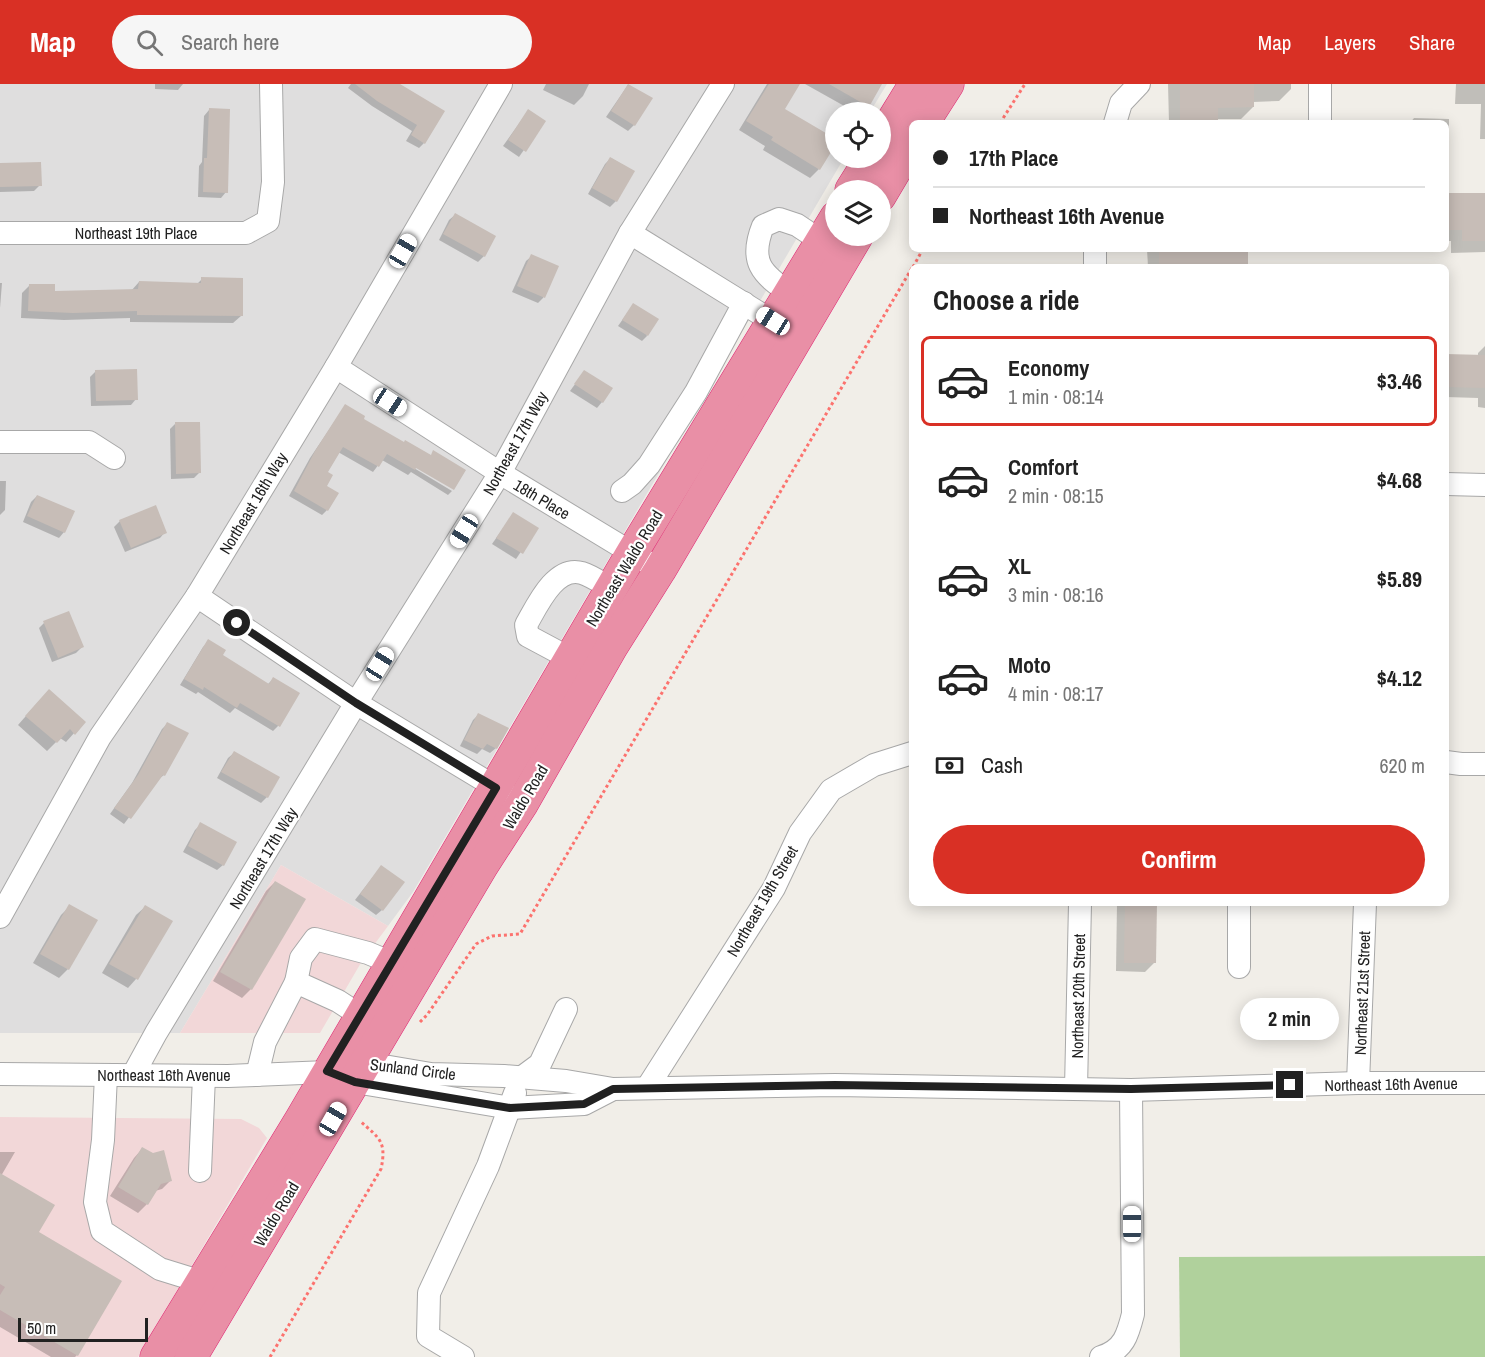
<!DOCTYPE html>
<html lang="en">
<head>
<meta charset="utf-8">
<style>
	body { margin:0; font-family:"Archivo Narrow",sans-serif; background:#f6f6f6; color:#222; height:100vh; display:flex; flex-direction:column; font-size:22px; white-space:nowrap }
	* { box-sizing:border-box; margin:0 }
	p { font-size:20px; color:#767676 }
	.icon { flex:none; width:33px; height:33px; fill:none; stroke:currentColor; stroke-width:2; stroke-linecap:round; stroke-linejoin:round }
	.map { position:relative; flex:1; overflow:hidden }
	.panel { position:absolute; left:909px; top:180px; width:540px; height:642px; display:flex; flex-direction:column; background:#fff; border-radius:9px; box-shadow:0 3px 15px #0003 }
	.panel>* { flex:none }
	.guide { position:absolute; left:909px; top:36px; width:540px; height:132px; border-radius:9px; box-shadow:0 3px 15px #0003; display:grid; align-content:center; height:132px; padding:0 24px; background:#fff }
	.buttons { position:absolute; left:825px; top:18px; display:grid; gap:12px }
	.buttons a { display:grid; place-items:center; width:66px; height:66px; border-radius:50%; background:#fff; box-shadow:0 3px 15px #0003; font-size:30px }
	.scale { position:absolute; left:18px; bottom:15px; width:130px; box-sizing:border-box; padding-left:6px; border:3px solid #212121; border-top:0; font-size:16px; line-height:21px; white-space:nowrap; color:#212121; -webkit-text-stroke:4px #fff; paint-order:stroke }
	.end { position:absolute; width:27px; height:27px; margin:-14px; border:8px solid #212121; background:#fff; box-shadow:0 0 0 3px #fff }
	.from { border-radius:50% }
	.bubble { position:absolute; height:42px; border-radius:21px; background:#fff; box-shadow:0 3px 15px #0003; font-size:20px; font-weight:700; line-height:42px; text-align:center }
	.car { position:absolute; width:18px; height:36px; margin:-18px -9px; border-radius:8px; box-shadow:0 0 4px 2px #0007; background:linear-gradient(#fff 24%,#345 0 40%,#fff 0 76%,#345 0 86%,#fff 0) }
	.guide b { display:flex; align-items:center; gap:21px; height:57px; font-size:22px }
	.guide b+b { border-top:2px solid #e0e0e0 }
	.guide i { width:15px; height:15px; background:#222 }
	ul { padding:0; list-style:none }
	li { display:flex; align-items:center; gap:18px; height:90px; margin:0 12px 9px; padding:0 12px; border:3px solid transparent; border-radius:9px }
	li div { flex:1 }
	li b { display:block; font-size:22px }
	li em { font-style:normal; font-weight:700 }
	li.on { border-color:#d93025 }
	li>.icon { width:54px; height:54px; stroke-width:1.5 }
	h2 { padding:0 24px; font-size:27px; line-height:72px }
	.pay { display:flex; align-items:center; gap:15px; height:66px; padding:0 24px; font-size:22px }
	.pay p { margin-inline-start:auto }
	.action { display:flex; gap:12px; margin-top:auto; padding:12px 24px }
	.action a { flex:1; height:69px; border-radius:36px; background:#d93025; color:#fff; font-size:24px; font-weight:700; line-height:69px; text-align:center }
	header { display:flex; align-items:center; gap:36px; box-sizing:border-box; height:84px; padding:0 30px; background:#d93025; color:#fff }
	header strong { font-size:28px }
	nav { display:flex; gap:33px; margin-inline-start:auto; font-size:21px }
	.search { width:420px; height:54px; background:#f6f6f6; display:flex; align-items:center; gap:15px; box-sizing:border-box; padding:0 21px; border-radius:33px; color:#767676; font-size:22px }
	.map>svg:first-child { display:block }
</style>
</head>
<body>
<header>
<strong>Map</strong>
<div class="search"><svg class="icon" aria-label="search" viewBox="0 0 24 24"><circle cx="10" cy="10" r="6"/><path d="M15 15l6 6"/></svg>Search here</div>
<nav><a>Map</a><a>Layers</a><a>Share</a></nav>
</header>
<div class="map">
<svg width="1485" height="1273" viewBox="0 0 1485 1273">
	<rect width="100%" height="100%" fill="#f1eee8"/>
	<polygon fill="#dfdede" points="0,0 887,0 870,28 836,28 836,74 844,74 413,808 388,842 281,781 180,949 0,949"/>
	<g fill="#f2d7d8">
		<polygon points="281,781 388,842 362,877 320,949 180,949"/>
		<polygon points="0,1033 241,1035 259,1044 267,1054 138,1273 0,1273"/>
	</g>
	<polygon fill="#b0d19c" points="1485,1172 1485,1273 1180,1273 1179,1173"/>
	<g fill="#0003">
		<polygon points="155,0 183,0 178,6 155,5"/>
		<polygon points="351,0 398,0 443,28 424,59 419,64 406,57 412,47 372,22 348,4"/>
		<polygon points="546,0 589,0 583,12 574,21 543,6"/>
		<polygon points="767,0 798,0 783,26 819,85 810,94 763,66 765,62 739,46"/>
		<polygon points="805,0 881,0 868,22 862,28 855,28"/>
		<polygon points="1168,0 1291,0 1291,5 1279,17 1253,18 1253,23 1241,35 1216,35 1216,39 1169,39"/>
		<polygon points="1456,0 1485,0 1485,55 1480,55 1481,20 1455,20"/>
		<polygon points="628,1 634,41 628,47 606,33"/>
		<polygon points="209,26 226,108 221,114 198,113 199,82 202,78 204,32"/>
		<polygon points="528,27 544,37 519,73 503,62"/>
		<polygon points="1414,34 1449,35 1449,57 1446,60 1446,39 1410,39"/>
		<polygon points="611,74 633,87 616,117 610,123 588,110 605,80"/>
		<polygon points="0,80 40,101 34,107 0,108"/>
		<polygon points="1446,111 1485,111 1485,168 1451,169 1451,157 1446,157"/>
		<polygon points="455,131 484,172 478,178 439,156 449,136"/>
		<polygon points="1147,165 1247,165 1247,180 1244,183 1148,183"/>
		<polygon points="532,172 557,183 543,214 538,219 512,208 526,177"/>
		<polygon points="202,195 241,232 233,239 130,238 130,234 64,236 21,234 22,209 30,201 54,209 131,207 139,198 197,200"/>
		<polygon points="0,199 2,199 0,224"/>
		<polygon points="633,221 647,252 642,257 618,242"/>
		<polygon points="1485,262 1485,324 1478,323 1478,314 1446,313 1446,271 1478,272 1478,269"/>
		<polygon points="96,287 136,315 131,321 91,322 90,293"/>
		<polygon points="584,288 602,318 597,324 570,307"/>
		<polygon points="345,322 362,335 403,359 464,386 411,379 409,381 452,407 448,411 411,388 408,391 382,376 373,388 338,368 326,389 327,426 322,431 289,412 310,374"/>
		<polygon points="175,340 200,388 194,394 171,395 170,345"/>
		<polygon points="0,397 6,397 5,426 0,431"/>
		<polygon points="37,412 64,448 59,454 23,438 31,418"/>
		<polygon points="513,430 537,444 516,475 492,460"/>
		<polygon points="120,437 165,448 160,454 125,468 114,443"/>
		<polygon points="44,539 82,563 76,569 52,578 39,544"/>
		<polygon points="209,557 221,572 267,601 274,594 278,642 273,647 235,624 230,629 198,608 196,610 180,601 203,563"/>
		<polygon points="40,616 84,638 66,658 60,654 47,667 18,641"/>
		<polygon points="479,630 496,664 490,669 482,665 477,670 460,662 473,636"/>
		<polygon points="168,639 164,691 157,696 124,740 110,730 132,699 162,645"/>
		<polygon points="234,669 278,693 267,713 261,719 217,694 228,674"/>
		<polygon points="201,740 223,781 217,786 183,768 195,746"/>
		<polygon points="376,789 382,826 376,831 355,816"/>
		<polygon points="275,798 251,905 242,914 213,897 266,807"/>
		<polygon points="1117,819 1155,819 1154,879 1145,888 1116,887"/>
		<polygon points="70,822 96,837 68,885 59,894 33,879 61,831"/>
		<polygon points="145,823 171,838 136,895 128,904 102,889 136,831"/>
		<polygon points="142,1065 171,1096 162,1105 155,1107 147,1120 138,1129 110,1112 134,1074"/>
		<polygon points="0,1068 15,1068 1,1092 37,1148 77,1271 75,1273 51,1273 0,1243"/>
	</g>
	<g fill="#c7bdb7">
		<polygon points="355,0 400,0 445,27 425,60 411,51 417,41 377,17"/>
		<polygon points="628,0 653,14 635,42 611,27"/>
		<polygon points="769,0 800,0 785,25 836,55 836,60 820,86 771,56 773,53 746,37"/>
		<polygon points="829,0 882,0 869,23"/>
		<polygon points="1180,0 1254,0 1254,23 1218,24 1218,39 1180,39"/>
		<polygon points="209,24 230,25 228,109 203,108 204,74 207,74"/>
		<polygon points="528,25 546,37 526,68 508,56"/>
		<polygon points="610,73 635,87 617,118 592,104"/>
		<polygon points="41,78 42,102 0,103 0,79"/>
		<polygon points="1446,109 1485,109 1485,157 1462,157 1462,146 1446,146"/>
		<polygon points="455,129 496,152 485,173 443,150"/>
		<polygon points="1159,165 1248,165 1248,180 1159,182"/>
		<polygon points="531,170 559,182 545,214 517,202"/>
		<polygon points="201,193 243,194 243,232 137,231 137,227 73,229 28,227 29,200 55,200 55,207 138,205 139,197 201,199"/>
		<polygon points="633,219 659,235 648,252 622,236"/>
		<polygon points="1446,270 1485,271 1485,304 1446,303"/>
		<polygon points="137,285 138,316 96,317 95,286"/>
		<polygon points="584,286 613,304 603,319 574,300"/>
		<polygon points="345,320 365,332 364,335 404,358 405,356 431,371 433,366 466,386 454,406 416,384 415,386 387,370 379,383 343,363 328,388 333,391 327,402 339,409 328,427 294,407 315,367"/>
		<polygon points="175,338 200,338 201,389 176,390"/>
		<polygon points="37,411 75,427 65,449 27,432"/>
		<polygon points="156,421 167,449 131,464 119,436"/>
		<polygon points="513,428 539,444 523,470 496,454"/>
		<polygon points="69,527 84,563 58,574 43,537"/>
		<polygon points="208,555 226,566 223,571 269,600 273,593 300,609 280,643 240,619 237,624 204,603 203,606 184,595"/>
		<polygon points="49,605 86,638 75,651 70,645 57,659 25,632"/>
		<polygon points="478,629 509,644 497,665 487,660 483,665 464,656"/>
		<polygon points="167,638 189,649 165,692 163,691 131,735 114,724 138,691"/>
		<polygon points="234,667 280,693 268,714 221,688"/>
		<polygon points="200,738 237,758 224,782 188,762"/>
		<polygon points="381,781 405,798 383,827 360,810"/>
		<polygon points="275,797 306,815 252,906 220,888"/>
		<polygon points="1125,819 1157,819 1156,879 1124,879"/>
		<polygon points="69,820 98,836 69,886 40,870"/>
		<polygon points="145,821 173,837 138,896 109,880"/>
		<polygon points="142,1063 153,1069 164,1066 172,1097 161,1100 148,1121 118,1103"/>
		<polygon points="0,1089 55,1121 39,1148 122,1197 78,1272 0,1226 0,1211 5,1203 0,1200"/>
	</g>
	<g fill="none" stroke-linecap="round" stroke-linejoin="round">
		<defs>
			<g id="minor">
				<polyline points="1320,0 1320,39"/>
				<polyline points="1115,39 1121,19 1139,0"/>
				<polyline points="0,149 246,149 268,137 273,98 271,0"/>
				<polyline points="630,149 785,245"/>
				<polyline points="1095,183 1095,165"/>
				<path d="M 790,209 C 761,190 749,177 763,142 L 779,135 L 797,141 L 821,157"/>
				<polyline points="336,283 500,389 660,486"/>
				<polyline points="0,358 89,358 114,374"/>
				<polyline points="1446,400 1485,401"/>
				<polyline points="622,407 632,400 649,381 696,308 744,219"/>
				<polyline points="197,512 356,619 507,710"/>
				<path d="M 571,575 L 528,552 L 526,541 C 537,522 555,481 582,489 C 592,492 603,500 612,505"/>
				<polyline points="1446,678 1461,680 1485,680"/>
				<polyline points="1239,819 1239,883"/>
				<polyline points="0,833 100,653 197,512 336,283 501,0"/>
				<polyline points="296,898 301,874 315,855 368,869 392,879"/>
				<polyline points="0,990 228,992 327,988 366,979 431,990 504,992 566,997 613,1005"/>
				<polyline points="106,991 103,1056 95,1118 102,1147 160,1185 202,1198"/>
				<polyline points="133,991 156,949 356,619 500,389 630,149 723,0"/>
				<polyline points="257,991 265,958 296,898 338,917 361,932"/>
				<polyline points="343,993 355,998 510,1024 584,1020 613,1005 835,1001 1131,1006 1358,999 1485,999"/>
				<polyline points="521,994 540,980 566,925"/>
				<polyline points="1358,999 1365,819"/>
				<polyline points="647,1004 774,804 800,749 831,706 874,681 912,669"/>
				<polyline points="1076,1005 1080,819"/>
				<polyline points="200,1087 204,992"/>
				<polyline points="463,1273 428,1252 429,1209 488,1082 515,1009"/>
				<path d="M 1101,1273 C 1124,1266 1128,1250 1133,1230 L 1131,1006"/>
			</g>
			<g id="highway">
				<polyline points="923,39 948,0"/>
				<polyline points="880,57 915,0"/>
				<polyline points="851,106 871,74"/>
				<polyline points="880,112 912,58"/>
				<polyline points="156,1273 301,1035 632,469 836,133"/>
				<polyline points="191,1273 482,782 522,720 611,564 660,486 857,152"/>
			</g>
		</defs>
		<use href="#minor" stroke="#a8a8a8" stroke-width="24"/>
		<use href="#highway" stroke="#df2673" stroke-width="33"/>
		<g stroke="#fc726e" stroke-width="3" stroke-dasharray="3 3" stroke-linecap="butt">
			<polyline points="1000,39 1025,0"/>
			<polyline points="913,183 923,165"/>
			<polyline points="420,938 427,931 476,860 492,852 520,850 912,184"/>
			<path d="M 270,1273 L 381,1085 C 387,1057 379,1054 360,1037"/>
		</g>
		<use href="#minor" stroke="#fff" stroke-width="22"/>
		<use href="#highway" stroke="#e98fa6" stroke-width="32"/>
	</g>
	<g fill="none" stroke-linecap="round" stroke-linejoin="round">
		<polyline stroke="#212121" stroke-width="8" points="237,539 356,619 496,704 327,987 355,998 510,1024 584,1020 613,1005 835,1001 1131,1005 1290,1001"/>
	</g>
	<g text-anchor="middle" stroke-width="4.5" stroke-linejoin="round" paint-order="stroke">
		<g font-size="16" fill="#212121" stroke="#fff">
			<text x="136" y="155">Northeast 19th Place</text>
			<text transform="translate(515 359) rotate(-61)" y="6">Northeast 17th Way</text>
			<text transform="translate(542 415) rotate(31)" y="6">18th Place</text>
			<text transform="translate(253 419) rotate(-59)" y="6">Northeast 16th Way</text>
			<text transform="translate(624 484) rotate(-59)" y="6">Northeast Waldo Road</text>
			<text transform="translate(525 713) rotate(-59)" y="6">Waldo Road</text>
			<text transform="translate(263 774) rotate(-59)" y="6">Northeast 17th Way</text>
			<text transform="translate(762 817) rotate(-60)" y="6">Northeast 19th Street</text>
			<text transform="translate(1362 909) rotate(-88)" y="6">Northeast 21st Street</text>
			<text transform="translate(1078 912) rotate(-89)" y="6">Northeast 20th Street</text>
			<text transform="translate(413 985) rotate(7)" y="6">Sunland Circle</text>
			<text x="164" y="997">Northeast 16th Avenue</text>
			<text transform="translate(1391 1000) rotate(-1)" y="6">Northeast 16th Avenue</text>
			<text transform="translate(276 1130) rotate(-59)" y="6">Waldo Road</text>
		</g>
	</g>
</svg>
<div class="buttons">
<a><svg class="icon" aria-label="locate" viewBox="0 0 24 24"><circle cx="12" cy="12" r="6"/><path d="M12 2v4M12 18v4M2 12h4M18 12h4"/></svg></a>
<a><svg class="icon" aria-label="layers" viewBox="0 0 24 24"><path d="M12 4l9 5-9 5-9-5zM3 14l9 5 9-5"/></svg></a>
</div>
<div class="scale">50 m</div>
<i class="end from" style="left:237px;top:539px"></i>
<i class="end" style="left:1290px;top:1001px"></i>
<div class="bubble" style="left:1240px;top:914px;width:99px">2 min</div>
<i class="car" style="left:403px;top:167px;rotate:30deg"></i>
<i class="car" style="left:773px;top:237px;rotate:302deg"></i>
<i class="car" style="left:390px;top:318px;rotate:123deg"></i>
<i class="car" style="left:464px;top:447px;rotate:212deg"></i>
<i class="car" style="left:380px;top:580px;rotate:32deg"></i>
<i class="car" style="left:333px;top:1035px;rotate:30deg"></i>
<i class="car" style="left:1132px;top:1140px;rotate:0deg"></i>
<div class="guide">
<b><i class="from"></i>17th Place</b>
<b><i></i>Northeast 16th Avenue</b>
</div>
<section class="panel">
<h2>Choose a ride</h2>
<ul>
<li class="on"><svg class="icon" aria-label="car" viewBox="0 0 24 24"><path d="M5 17H2v-5l4-1 3-4h7l3 4 3 1v5h-3M9 17h6M6 11h13"/><circle cx="7" cy="17" r="2"/><circle cx="17" cy="17" r="2"/></svg><div><b>Economy</b><p>1 min · 08:14</p></div><em>$3.46</em></li>
<li><svg class="icon" aria-label="car" viewBox="0 0 24 24"><path d="M5 17H2v-5l4-1 3-4h7l3 4 3 1v5h-3M9 17h6M6 11h13"/><circle cx="7" cy="17" r="2"/><circle cx="17" cy="17" r="2"/></svg><div><b>Comfort</b><p>2 min · 08:15</p></div><em>$4.68</em></li>
<li><svg class="icon" aria-label="car" viewBox="0 0 24 24"><path d="M5 17H2v-5l4-1 3-4h7l3 4 3 1v5h-3M9 17h6M6 11h13"/><circle cx="7" cy="17" r="2"/><circle cx="17" cy="17" r="2"/></svg><div><b>XL</b><p>3 min · 08:16</p></div><em>$5.89</em></li>
<li><svg class="icon" aria-label="car" viewBox="0 0 24 24"><path d="M5 17H2v-5l4-1 3-4h7l3 4 3 1v5h-3M9 17h6M6 11h13"/><circle cx="7" cy="17" r="2"/><circle cx="17" cy="17" r="2"/></svg><div><b>Moto</b><p>4 min · 08:17</p></div><em>$4.12</em></li>
</ul>
<div class="pay"><svg class="icon" aria-label="cash" viewBox="0 0 24 24"><path d="M3 7h18v10H3z"/><circle cx="12" cy="12" r="2"/></svg>Cash<p>620 m</p></div>
<div class="action"><a>Confirm</a></div>
</section>
</div>
</body>
</html>
